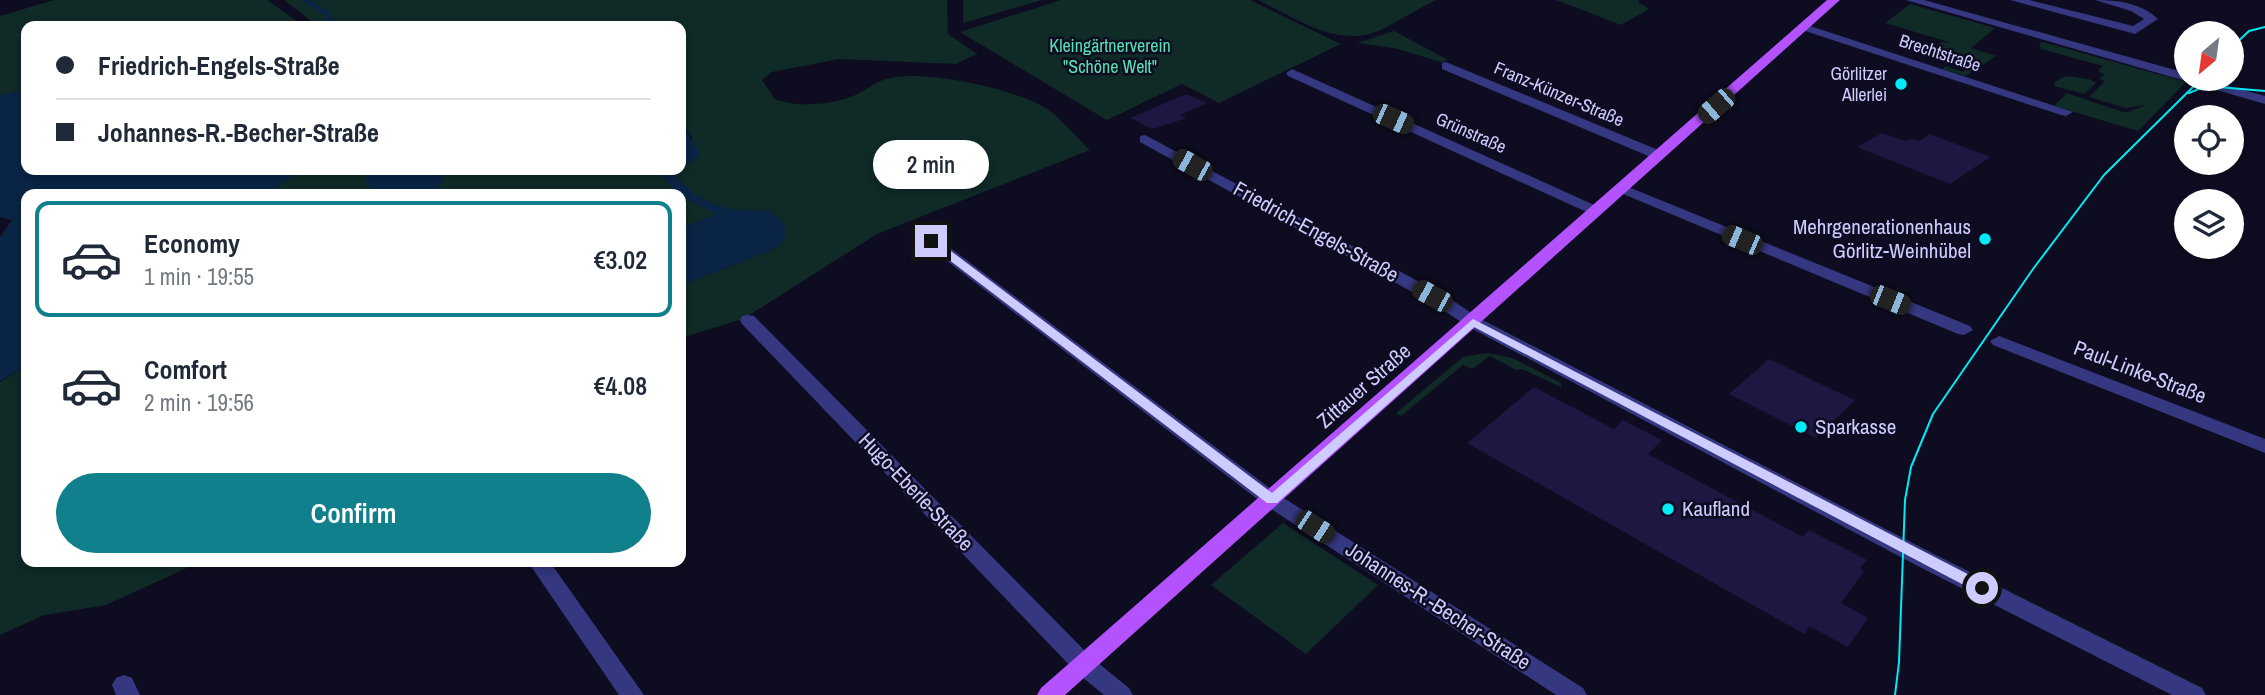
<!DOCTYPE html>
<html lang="en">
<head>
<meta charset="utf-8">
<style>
	body { margin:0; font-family:"Archivo Narrow",sans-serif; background:#f2f2f3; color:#1f2937; height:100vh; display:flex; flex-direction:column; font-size:26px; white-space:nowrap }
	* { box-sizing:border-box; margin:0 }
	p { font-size:23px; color:#747a83 }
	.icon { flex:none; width:38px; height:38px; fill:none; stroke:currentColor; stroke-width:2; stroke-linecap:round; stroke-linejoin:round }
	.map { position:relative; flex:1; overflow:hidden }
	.panel { position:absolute; left:21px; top:189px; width:665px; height:378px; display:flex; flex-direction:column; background:#fff; border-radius:14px; box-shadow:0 4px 10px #0003 }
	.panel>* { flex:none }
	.hud { position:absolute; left:21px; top:21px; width:665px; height:154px; border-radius:14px; box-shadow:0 4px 10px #0003; display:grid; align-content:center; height:154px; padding:0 35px; background:#fff }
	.needle { width:46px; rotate:209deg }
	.fabs { position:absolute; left:2174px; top:21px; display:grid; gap:14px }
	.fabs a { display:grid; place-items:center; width:70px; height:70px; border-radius:50%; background:#fff; box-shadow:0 4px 10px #0003; font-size:35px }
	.end { position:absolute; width:32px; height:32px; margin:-16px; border:9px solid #cecbff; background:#111; box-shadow:0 0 0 4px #111 }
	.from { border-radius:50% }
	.bubble { position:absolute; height:49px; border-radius:24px; background:#fff; box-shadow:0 4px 10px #0003; font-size:23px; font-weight:600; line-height:49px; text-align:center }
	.car { position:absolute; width:21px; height:42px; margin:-21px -10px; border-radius:9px; box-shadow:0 0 5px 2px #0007; background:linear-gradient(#222 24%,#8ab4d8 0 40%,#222 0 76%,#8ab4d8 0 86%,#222 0) }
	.hud b { display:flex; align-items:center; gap:24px; height:66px; font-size:26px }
	.hud b+b { border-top:2px solid #e0e1e3 }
	.hud i { width:18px; height:18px; background:#1f2937 }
	ul { padding:12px 0 0; list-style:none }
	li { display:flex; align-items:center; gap:21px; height:116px; margin:0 14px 10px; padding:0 21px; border:4px solid transparent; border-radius:14px }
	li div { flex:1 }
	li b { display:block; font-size:26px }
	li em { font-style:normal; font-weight:600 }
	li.on { border-color:#11808d }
	li>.icon { width:63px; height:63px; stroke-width:1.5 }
	.primary-button { display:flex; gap:14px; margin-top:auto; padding:14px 35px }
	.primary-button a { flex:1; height:80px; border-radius:42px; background:#11808d; color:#fff; font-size:28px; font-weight:600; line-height:80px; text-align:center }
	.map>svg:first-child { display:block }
</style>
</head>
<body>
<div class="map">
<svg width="2265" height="695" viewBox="0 0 2265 695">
	<rect width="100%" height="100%" fill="#0e0c20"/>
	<g fill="#0f2a27">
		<polygon points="54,0 267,0 298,22 300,26 26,26 26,119 0,124 0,16"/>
		<path d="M 284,0 L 947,0 L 948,34 L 977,54 L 956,64 L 839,59 L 772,72 L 762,80 L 775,99 C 797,109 843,104 863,91 C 872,86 876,82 886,79 C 922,68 1016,89 1047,109 C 1059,117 1078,139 1090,150 L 877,234 L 743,319 L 681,338 L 681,285 L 772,250 L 718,215 L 681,228 L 681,196 L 705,208 L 670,170 L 681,170 L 681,165 L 692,162 L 692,137 L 681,122 L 681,26 L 314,26 L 314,23 Z"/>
		<polygon points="963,0 1042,0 963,23"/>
		<polygon points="1061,0 1250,0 1341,44 1219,103 1182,84 1107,120 960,32"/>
		<path d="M 1258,0 L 1437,0 C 1419,8 1402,19 1385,28 C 1340,51 1298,19 1258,0 Z"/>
		<polygon points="1556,0 1639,0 1638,2 1649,9 1621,25"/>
		<polygon points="1910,4 1995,28 1971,48 1996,56 1966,76 1942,69 1946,66 1963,72 1972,66 1930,50 1942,42 1952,43 1885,23"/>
		<polygon points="1394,31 1448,60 1441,62 1394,48 1357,43"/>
		<polygon points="2043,42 2186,82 2138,131 2054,106 2067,93 2123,112 2128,112 2146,105 2126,108 2089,97 2105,81 2099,79 2104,74 2098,71 2103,66 2041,49 2039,44"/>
		<polygon points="2065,76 2089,79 2096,83 2084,94 2054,86 2055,82"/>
		<polygon points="298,170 369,170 365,178 372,194 264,194 295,176"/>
		<polygon points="446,170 655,170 679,194 437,194"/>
		<polygon points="1487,353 1513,358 1561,383 1561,387 1522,369 1516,370 1490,356 1472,369 1463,365 1401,416 1396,413 1463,357"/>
		<polygon points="26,366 26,562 200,562 106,605 44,615 0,635 0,382"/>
		<polygon points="1283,523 1378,585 1306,654 1211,585"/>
	</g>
	<g fill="#0a2445">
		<polygon points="26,89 26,170 298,170 295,176 264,194 26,194 26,366 0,381 0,237 12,220 0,217 0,95"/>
		<polygon points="681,122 700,153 692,162 681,165"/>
		<polygon points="369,170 446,170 437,194 372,194 365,178"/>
		<path d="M 655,170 L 670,170 C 704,208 720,210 770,211 L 786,227 L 786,238 L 772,250 L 681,285 L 681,228 L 717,214 L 681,196 Z"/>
	</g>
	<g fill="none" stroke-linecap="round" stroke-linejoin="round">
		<polyline stroke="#0a2445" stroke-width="4.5" points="306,0 326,13 335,26"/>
	</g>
	<g fill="#1d1741">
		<polygon points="1186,94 1207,103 1180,115 1186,118 1153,129 1130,118"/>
		<polygon points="1882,133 1905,141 1911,138 1919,141 1930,134 1990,157 1950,184 1857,147"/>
		<polygon points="1769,359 1825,386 1855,400 1816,438 1729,394"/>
		<polygon points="1534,387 1614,429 1623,420 1662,440 1648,454 1803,537 1809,530 1867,560 1860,568 1864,571 1841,603 1868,618 1848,647 1809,626 1804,634 1467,443"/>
	</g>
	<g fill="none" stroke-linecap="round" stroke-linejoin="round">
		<g fill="#353780" fill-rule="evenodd">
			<polygon points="1906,0 1924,0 2186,73 2186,79 2204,79 2265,96 2265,104"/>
			<path d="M 2010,0 L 2029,0 L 2133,26 L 2144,19 L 2131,11 L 2095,0 C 2118,0 2141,3 2158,19 L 2135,34 Z"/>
			<polygon points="1799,25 1807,25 2073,112 2066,116 2061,115 1799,29"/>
			<polygon points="1446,62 1663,152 1665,155 1658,159 1653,158 1442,69 1442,63"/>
			<polygon points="1292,69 1601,208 1604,211 1596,216 1591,214 1288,76 1286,73"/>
			<polygon points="1145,135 1446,296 1479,318 1926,550 2202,688 2206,695 2172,695 1910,562 1467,326 1434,304 1140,142 1140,136"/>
			<polygon points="1621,184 1970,326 1973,330 1964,335 1958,334 1616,191 1614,188"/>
			<polygon points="931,236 937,238 1279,495 1583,688 1587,695 1556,695 1265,505 925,244 923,241 925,238"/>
			<polygon points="748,315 754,316 1092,658 1129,688 1133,695 1104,695 1076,672 742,324 740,320 742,316"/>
			<polygon points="1999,336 2265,439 2265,453 1993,345 1990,341"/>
			<polygon points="528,562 550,562 644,695 619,695"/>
			<polygon points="124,675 132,678 140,695 116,695 112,685 116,678"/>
		</g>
		<polygon fill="#b452ff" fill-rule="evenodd" points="1827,0 1840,0 1065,695 1037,695 1041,688"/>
		<g stroke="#00ebf6" stroke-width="2">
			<polyline points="2231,48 2249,31 2265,27"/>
			<polyline points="2189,93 2206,86 2265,91"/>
			<polyline points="1895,695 1899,662 1905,500 1911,467 1933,414 2033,269 2104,175 2201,79"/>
		</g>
	</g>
	<polygon fill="#cecbff" points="927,239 935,239 1272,493 1473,319 1987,584 1990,588 1982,594 1977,592 1474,327 1277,503 1267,503 927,243"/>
	<g fill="#00ebf6" stroke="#0e0c20" stroke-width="2.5">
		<circle cx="1901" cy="84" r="7"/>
		<circle cx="1985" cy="239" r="7"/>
		<circle cx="1801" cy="427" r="7"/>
		<circle cx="1668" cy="509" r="7"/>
	</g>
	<g text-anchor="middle" stroke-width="5" stroke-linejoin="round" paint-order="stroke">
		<g font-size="18" fill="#54e2b6" stroke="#0e0c20">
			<text x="1110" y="52">Kleingärtnerverein<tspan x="1110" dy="21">"Schöne Welt"</tspan></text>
		</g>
		<g font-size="18" fill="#cecbff" stroke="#0e0c20">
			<text transform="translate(1940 53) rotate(18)" y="6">Brechtstraße</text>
			<text transform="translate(1559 94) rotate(23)" y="6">Franz-Künzer-Straße</text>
			<text transform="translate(1471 133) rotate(24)" y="6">Grünstraße</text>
		</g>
		<g font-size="18" fill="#cecbff" stroke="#0e0c20" text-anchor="end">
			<text x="1887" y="80">Görlitzer<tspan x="1887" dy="21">Allerlei</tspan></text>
		</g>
		<g font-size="21" fill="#cecbff" stroke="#0e0c20" text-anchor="start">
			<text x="1971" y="234" text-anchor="end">Mehrgenerationenhaus<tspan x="1971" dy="24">Görlitz-Weinhübel</tspan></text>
			<text x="1815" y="434">Sparkasse</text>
			<text x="1682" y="516">Kaufland</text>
		</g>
		<g font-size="21" fill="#cecbff" stroke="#0e0c20">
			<text transform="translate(1316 232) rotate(29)" y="7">Friedrich-Engels-Straße</text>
			<text transform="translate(2140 372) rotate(21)" y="7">Paul-Linke-Straße</text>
			<text transform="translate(1364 386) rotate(-41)" y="7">Zittauer Straße</text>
			<text transform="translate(916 492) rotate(46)" y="7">Hugo-Eberle-Straße</text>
			<text transform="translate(1438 606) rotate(33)" y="7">Johannes-R.-Becher-Straße</text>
		</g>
	</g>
</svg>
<div class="fabs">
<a><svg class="needle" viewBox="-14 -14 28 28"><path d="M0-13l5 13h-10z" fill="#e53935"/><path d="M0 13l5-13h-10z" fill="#747a83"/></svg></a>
<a><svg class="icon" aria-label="locate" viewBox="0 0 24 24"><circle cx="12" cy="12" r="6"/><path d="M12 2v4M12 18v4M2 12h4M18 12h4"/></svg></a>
<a><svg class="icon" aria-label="layers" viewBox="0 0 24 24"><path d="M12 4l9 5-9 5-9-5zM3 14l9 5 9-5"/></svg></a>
</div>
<i class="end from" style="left:1982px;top:588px"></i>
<i class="end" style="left:931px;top:241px"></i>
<div class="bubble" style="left:873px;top:140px;width:116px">2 min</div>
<i class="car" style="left:1716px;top:106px;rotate:229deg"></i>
<i class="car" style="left:1393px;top:119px;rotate:114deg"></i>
<i class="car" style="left:1192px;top:165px;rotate:299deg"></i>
<i class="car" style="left:1742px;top:240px;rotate:293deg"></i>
<i class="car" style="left:1432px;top:296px;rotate:299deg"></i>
<i class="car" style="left:1890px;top:300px;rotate:112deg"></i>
<i class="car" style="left:1315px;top:527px;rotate:123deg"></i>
<div class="hud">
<b><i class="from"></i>Friedrich-Engels-Straße</b>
<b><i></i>Johannes-R.-Becher-Straße</b>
</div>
<section class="panel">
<ul>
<li class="on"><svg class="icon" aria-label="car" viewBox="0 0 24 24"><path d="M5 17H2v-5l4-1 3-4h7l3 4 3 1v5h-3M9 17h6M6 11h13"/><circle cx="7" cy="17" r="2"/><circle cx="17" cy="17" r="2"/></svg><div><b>Economy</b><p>1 min · 19:55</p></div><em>€3.02</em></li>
<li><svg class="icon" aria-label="car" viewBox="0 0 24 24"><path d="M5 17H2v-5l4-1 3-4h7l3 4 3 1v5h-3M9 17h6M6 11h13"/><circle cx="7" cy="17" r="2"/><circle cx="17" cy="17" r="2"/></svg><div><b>Comfort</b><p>2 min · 19:56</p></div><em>€4.08</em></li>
</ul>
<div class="primary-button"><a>Confirm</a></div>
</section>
</div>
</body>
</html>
